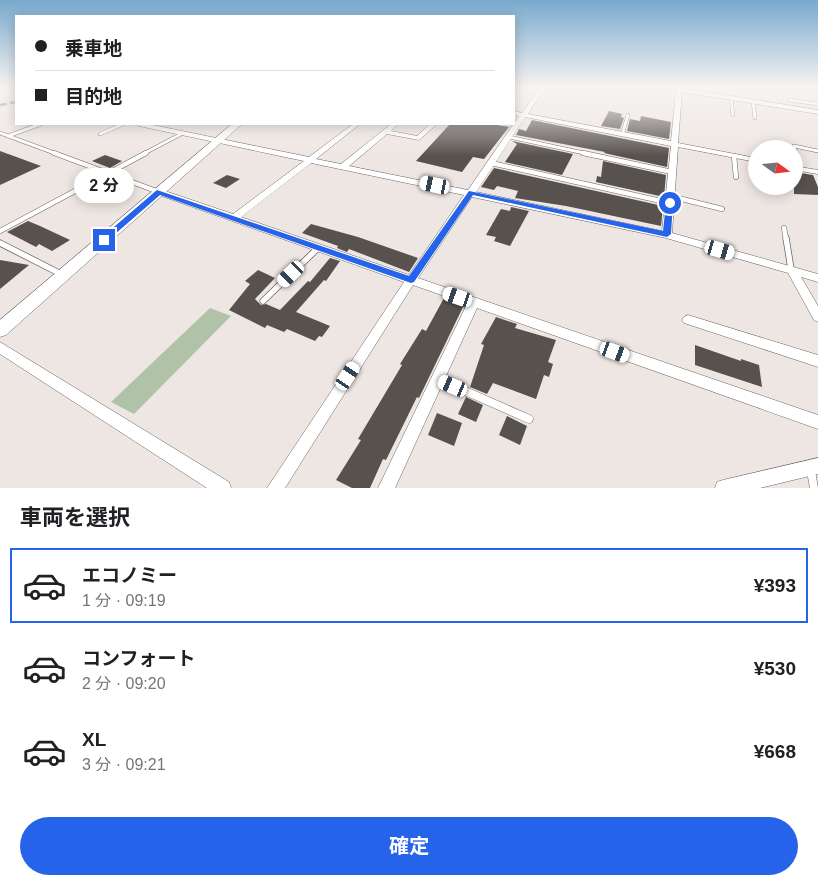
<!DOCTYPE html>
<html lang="ja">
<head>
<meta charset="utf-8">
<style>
	body { margin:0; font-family:Helvetica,"Noto Sans JP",sans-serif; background:#f6f6f6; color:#202124; height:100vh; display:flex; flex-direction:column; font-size:19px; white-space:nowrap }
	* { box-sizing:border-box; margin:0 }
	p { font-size:16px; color:#757577 }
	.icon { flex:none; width:28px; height:28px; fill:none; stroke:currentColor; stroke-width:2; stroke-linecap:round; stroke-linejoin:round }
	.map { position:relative; height:488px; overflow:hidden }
	.drawer { display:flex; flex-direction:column; background:#fff; flex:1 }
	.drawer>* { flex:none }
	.top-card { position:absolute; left:15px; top:15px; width:500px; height:110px; border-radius:0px; box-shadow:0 2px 12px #0003; display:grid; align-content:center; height:110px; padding:0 20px; background:#fff }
	.needle { width:32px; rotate:105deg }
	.buttons { position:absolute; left:748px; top:140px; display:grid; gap:10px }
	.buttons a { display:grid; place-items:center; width:55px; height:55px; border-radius:50%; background:#fff; box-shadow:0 2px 12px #0003; font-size:25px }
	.end { position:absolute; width:22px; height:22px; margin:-11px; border:6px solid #2563eb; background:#fff; box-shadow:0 0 0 2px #fff }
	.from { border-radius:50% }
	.bubble { position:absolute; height:35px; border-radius:18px; background:#fff; box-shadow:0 2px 12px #0003; font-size:16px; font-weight:700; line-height:35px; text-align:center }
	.car { position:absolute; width:15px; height:30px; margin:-15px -8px; border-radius:6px; box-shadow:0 0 4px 1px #0007; background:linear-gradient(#fff 24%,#345 0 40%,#fff 0 76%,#345 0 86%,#fff 0) }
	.top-card b { display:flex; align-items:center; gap:18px; height:48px; font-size:19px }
	.top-card b+b { border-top:1px solid #e0e0e0 }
	.top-card i { width:12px; height:12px; background:#202124 }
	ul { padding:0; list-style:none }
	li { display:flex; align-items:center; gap:15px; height:75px; margin:0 10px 8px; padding:0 10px; border:2px solid transparent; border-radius:0px }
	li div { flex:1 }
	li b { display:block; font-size:19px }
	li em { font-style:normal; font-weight:700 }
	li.active { border-color:#2563eb }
	li>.icon { width:45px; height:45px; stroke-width:1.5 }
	h2 { padding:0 20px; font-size:22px; line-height:60px }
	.action { display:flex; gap:10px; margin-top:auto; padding:10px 20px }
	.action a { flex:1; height:58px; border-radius:30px; background:#2563eb; color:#fff; font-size:20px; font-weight:700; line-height:58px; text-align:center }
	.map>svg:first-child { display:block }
</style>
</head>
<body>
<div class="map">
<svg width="818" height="488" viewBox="0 0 818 488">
	<rect width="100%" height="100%" fill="#eee6e2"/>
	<polygon fill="#b0c3a8" points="210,308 231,316 134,414 111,402"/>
	<g fill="#58524f">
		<polygon points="609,111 622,114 621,117 624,118 620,129 601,126"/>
		<polygon points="641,116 671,122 669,139 627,131 630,119 640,121"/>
		<polygon points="532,120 669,148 667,167 604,153 605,152 516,135 519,129 526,131"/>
		<polygon points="450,124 491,124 509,127 484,159 473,157 462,172 416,161"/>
		<polygon points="512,141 573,154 562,175 505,162 517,144"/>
		<polygon points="0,151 41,166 0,185"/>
		<polygon points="105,155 122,161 110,168 92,161"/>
		<polygon points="603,161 666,175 664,197 596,182 597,176 601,177"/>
		<polygon points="494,168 663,206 661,226 566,206 515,198 518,191 497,186 494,190 481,187"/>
		<polygon points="794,172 813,175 818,187 818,195 794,194"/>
		<polygon points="227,175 240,179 226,188 213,183"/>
		<polygon points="511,207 529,211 510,246 494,241 496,237 486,235 501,209 510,211"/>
		<polygon points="28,221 40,226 70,240 52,251 39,244 36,247 7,232"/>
		<polygon points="311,224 358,237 418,258 409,272 349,249 347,252 337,248 338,246 302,233"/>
		<polygon points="330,258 340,261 326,281 324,280 296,312 330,326 322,337 319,336 315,341 287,329 284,332 267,325 265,328 229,310 250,284 245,281 258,270 275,278 255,299 261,305 266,304 280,310 308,281 310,282"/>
		<polygon points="0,260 29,265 0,289"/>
		<polygon points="444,298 464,305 419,398 417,397 386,460 383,459 370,488 352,488 336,480 361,440 358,439 402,365 400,364 422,329 426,331"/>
		<polygon points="496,317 517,324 515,328 556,340 548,362 553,364 549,377 544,375 536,399 493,383 487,394 470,387 484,345 481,344"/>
		<polygon points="695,345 741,361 741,359 759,365 762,387 695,365"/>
		<polygon points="466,397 483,405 476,422 458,414"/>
		<polygon points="437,413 462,423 454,446 428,435"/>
		<polygon points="507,416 527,426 520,445 499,435"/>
	</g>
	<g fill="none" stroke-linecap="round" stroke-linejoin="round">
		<defs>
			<g id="lane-far3">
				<polyline points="731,98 733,115"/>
				<polyline points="789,100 818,104"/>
				<polyline points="753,102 755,118"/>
				<polyline points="0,133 57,154"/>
				<polyline points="100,134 123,124"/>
				<polyline points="622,135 628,115"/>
				<polyline points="8,136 41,124"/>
				<polyline points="509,137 589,154"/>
				<polyline points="143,154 183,133"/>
				<polyline points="796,154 794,146 818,151"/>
			</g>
			<g id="lane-far2">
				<polyline points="54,153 159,192"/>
				<polyline points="583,153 672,172"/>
				<polyline points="796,153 800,169"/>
				<polyline points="734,156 736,177"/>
				<polyline points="491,163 670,203"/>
				<polyline points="670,196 722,209"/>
				<polyline points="784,228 786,239"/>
				<polyline points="0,231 146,153"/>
			</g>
			<g id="lane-far1">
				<polyline points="786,238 791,269"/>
				<polyline points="0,243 63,275"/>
				<polyline points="263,301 318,248"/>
			</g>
			<g id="lane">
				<polyline points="438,379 529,419"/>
				<polyline points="811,471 814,488"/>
			</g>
			<g id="street">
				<path d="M 539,88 L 545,88 L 528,114 L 671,141 L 676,91 L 663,89 L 662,88 L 682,88 L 818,110 L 818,114 L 682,92 L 678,143 L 756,158 L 756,162 L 678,147 L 672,233 L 818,274 L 818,282 L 801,277 L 818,306 L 818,322 L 814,320 L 788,273 L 666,238 L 472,197 L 418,278 L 818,415 L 818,429 L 477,308 L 395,488 L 378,488 L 467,304 L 413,285 L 285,488 L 267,488 L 404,282 L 156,194 L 155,192 L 159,189 L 162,190 L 233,214 L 304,161 L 139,126 L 136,124 L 148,124 L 309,157 L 353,124 L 360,124 L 316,159 L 341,164 L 391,124 L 398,124 L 391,131 L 417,136 L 430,124 L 437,124 L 419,140 L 387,134 L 349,166 L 468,190 L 519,116 L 514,115 L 514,111 L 522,113 ZM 525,117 L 671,146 L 662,231 L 476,192 ZM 311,163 L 464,195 L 409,275 L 241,217 Z"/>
				<polygon points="814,88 818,88 818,92 816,91"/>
				<polygon points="794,166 818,170 818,174 794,170"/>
				<polygon points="688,315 818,355 818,367 684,323 682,320 684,317"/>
				<polygon points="0,342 229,482 231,488 207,488 0,354"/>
				<polygon points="818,458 818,474 760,488 715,488 717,482 723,480"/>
			</g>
			<polygon id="secondary" points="232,124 242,124 6,335 0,337 0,320"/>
		</defs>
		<use href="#lane-far3" stroke="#6b6461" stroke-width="4"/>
		<use href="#lane-far2" stroke="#6b6461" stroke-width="5.5"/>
		<use href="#lane-far1" stroke="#6b6461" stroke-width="7"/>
		<use href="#lane" stroke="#6b6461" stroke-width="9"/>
		<use href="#street" stroke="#6b6461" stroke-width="1"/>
		<use href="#secondary" stroke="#6b6461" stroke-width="1"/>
		<use href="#lane-far3" stroke="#fff" stroke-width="3"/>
		<use href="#lane-far2" stroke="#fff" stroke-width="4.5"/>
		<use href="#lane-far1" stroke="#fff" stroke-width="5.5"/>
		<use href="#lane" stroke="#fff" stroke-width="8"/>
		<use href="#street" fill="#fff" fill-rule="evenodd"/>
		<use href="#secondary" fill="#fff" fill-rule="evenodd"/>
		<polyline stroke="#6e6967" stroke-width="2.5" stroke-dasharray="7 3" stroke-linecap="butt" points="0,105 16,102"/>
	</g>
	<linearGradient id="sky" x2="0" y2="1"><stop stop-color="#79a9cd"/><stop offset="0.56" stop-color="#f7f4f2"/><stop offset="1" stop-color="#f7f4f2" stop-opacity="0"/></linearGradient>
	<rect width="818" height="156" fill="url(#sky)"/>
	<polygon fill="#2563eb" points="157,190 409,276 469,191 663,231 666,203 670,201 673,203 671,234 667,237 473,195 414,282 411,283 160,195 107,241 101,241 101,238"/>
</svg>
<div class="buttons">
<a><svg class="needle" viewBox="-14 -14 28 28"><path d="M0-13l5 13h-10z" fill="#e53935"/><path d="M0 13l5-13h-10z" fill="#757577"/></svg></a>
</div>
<i class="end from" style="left:670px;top:203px"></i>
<i class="end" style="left:104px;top:240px"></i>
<div class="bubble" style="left:74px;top:168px;width:60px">2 分</div>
<i class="car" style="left:435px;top:185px;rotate:282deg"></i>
<i class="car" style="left:720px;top:250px;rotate:106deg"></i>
<i class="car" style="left:291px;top:274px;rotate:226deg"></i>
<i class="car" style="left:458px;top:297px;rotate:289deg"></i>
<i class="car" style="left:615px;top:352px;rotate:110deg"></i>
<i class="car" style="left:348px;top:376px;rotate:33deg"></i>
<i class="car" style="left:453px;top:386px;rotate:293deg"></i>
<div class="top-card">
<b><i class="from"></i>乗車地</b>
<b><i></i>目的地</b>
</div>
</div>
<section class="drawer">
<h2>車両を選択</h2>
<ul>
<li class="active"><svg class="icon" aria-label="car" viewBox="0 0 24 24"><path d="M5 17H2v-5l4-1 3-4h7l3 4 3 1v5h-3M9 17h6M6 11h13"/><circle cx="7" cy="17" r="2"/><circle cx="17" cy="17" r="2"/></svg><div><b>エコノミー</b><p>1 分 · 09:19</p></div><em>¥393</em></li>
<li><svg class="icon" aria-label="car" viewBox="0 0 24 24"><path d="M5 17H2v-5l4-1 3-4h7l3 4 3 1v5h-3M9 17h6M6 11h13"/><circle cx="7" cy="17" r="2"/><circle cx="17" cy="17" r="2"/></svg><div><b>コンフォート</b><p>2 分 · 09:20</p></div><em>¥530</em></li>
<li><svg class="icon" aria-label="car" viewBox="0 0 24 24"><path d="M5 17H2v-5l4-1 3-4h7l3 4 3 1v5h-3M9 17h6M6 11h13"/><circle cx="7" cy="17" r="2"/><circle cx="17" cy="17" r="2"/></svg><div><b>XL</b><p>3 分 · 09:21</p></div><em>¥668</em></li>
</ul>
<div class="action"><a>確定</a></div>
</section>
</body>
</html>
